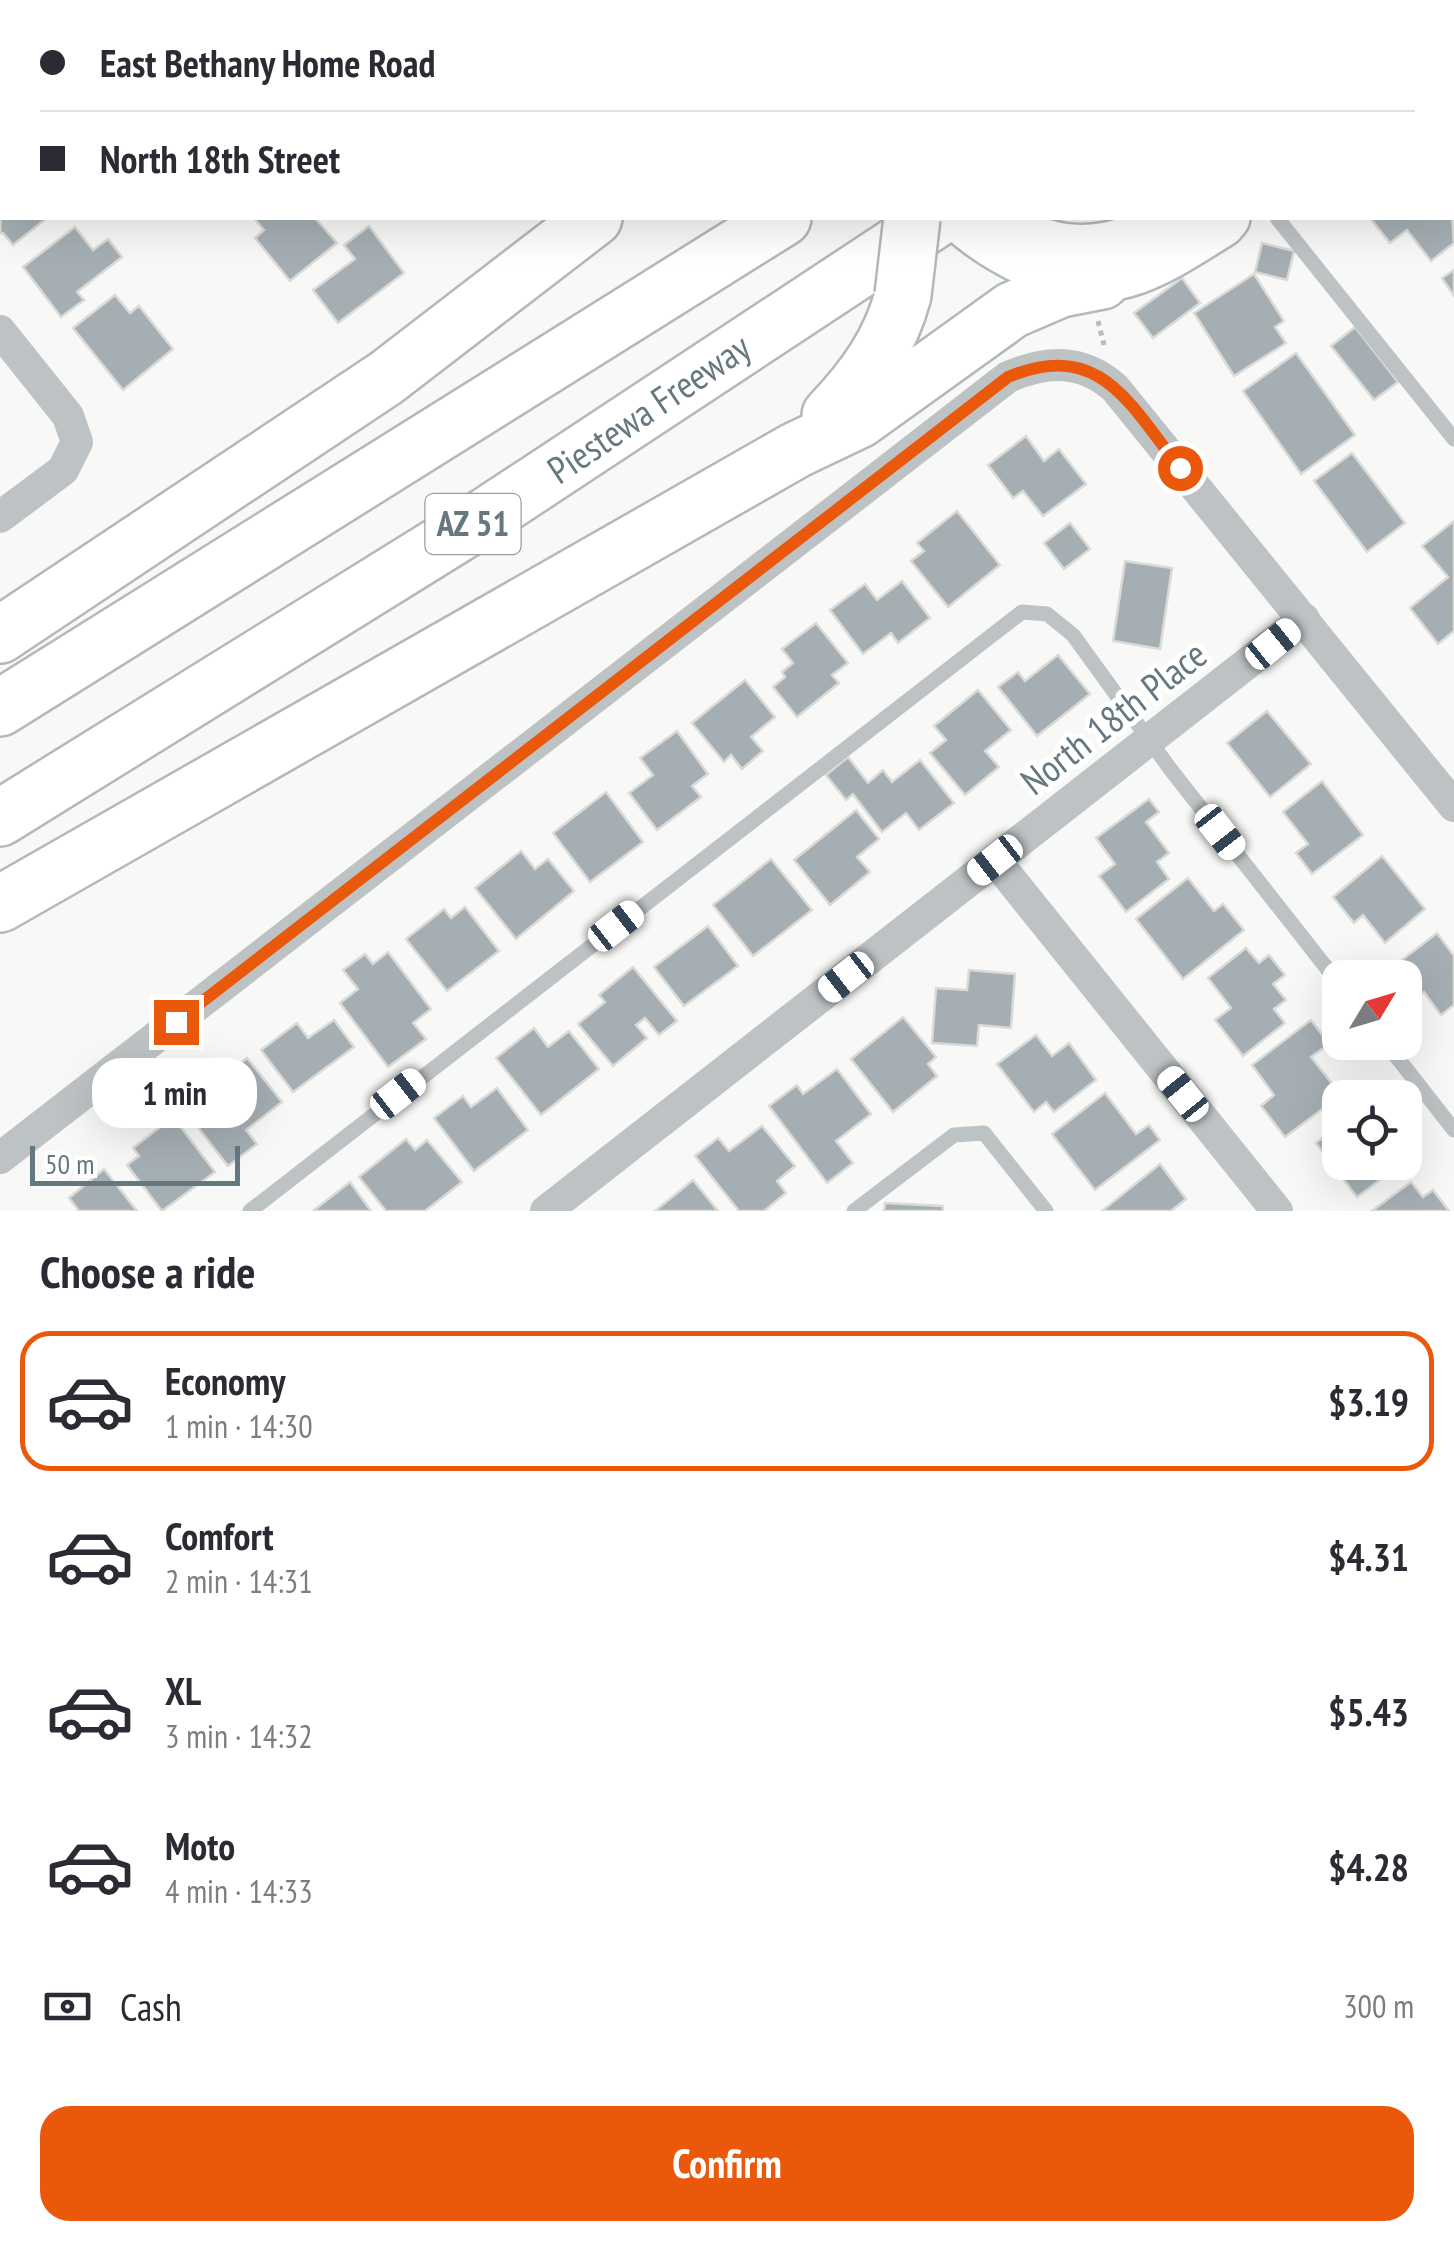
<!DOCTYPE html>
<html lang="en">
<head>
<meta charset="utf-8">
<style>
	body { margin:0; font-family:"PT Sans Narrow",sans-serif; background:#f7f7f7; color:#2b2b33; height:100vh; display:flex; flex-direction:column; font-size:38px; white-space:nowrap }
	* { box-sizing:border-box; margin:0 }
	p { font-size:32px; color:#7c7c81 }
	.icon { flex:none; width:55px; height:55px; fill:none; stroke:currentColor; stroke-width:2; stroke-linecap:round; stroke-linejoin:round }
	.map { position:relative; height:1211px; overflow:hidden }
	.sheet { display:flex; flex-direction:column; background:#fff; flex:1 }
	.sheet>* { flex:none }
	.hud { position:absolute; left:0px; top:0px; width:1455px; height:220px; box-shadow:0 10px 40px #0002; display:grid; align-content:center; height:220px; padding:0 40px; background:#fff }
	.needle { width:65px; rotate:52deg }
	.buttons { position:absolute; left:1322px; top:960px; display:grid; gap:20px }
	.buttons a { display:grid; place-items:center; width:100px; height:100px; border-radius:20px; background:#fff; box-shadow:0 10px 40px #0002; font-size:50px }
	.scale { position:absolute; left:30px; bottom:25px; width:210px; box-sizing:border-box; padding-left:10px; border:5px solid #66787f; border-top:0; font-size:28px; line-height:35px; white-space:nowrap; color:#66787f; -webkit-text-stroke:8px #fff; paint-order:stroke }
	.end { position:absolute; width:45px; height:45px; margin:-22px; border:12px solid #ea580c; background:#fff; box-shadow:0 0 0 5px #fff }
	.from { border-radius:50% }
	.bubble { position:absolute; height:70px; border-radius:30px; background:#fff; box-shadow:0 10px 40px #0002; font-size:32px; font-weight:600; line-height:70px; text-align:center }
	.car { position:absolute; width:30px; height:60px; margin:-30px -15px; border-radius:12px; box-shadow:0 0 8px 2px #0007; background:linear-gradient(#fff 24%,#345 0 40%,#fff 0 76%,#345 0 86%,#fff 0) }
	.hud b { display:flex; align-items:center; gap:35px; height:95px; font-size:38px }
	.hud b+b { border-top:2px solid #e1e1e2 }
	.hud i { width:25px; height:25px; background:#2b2b33 }
	ul { padding:0; list-style:none }
	li { display:flex; align-items:center; gap:30px; height:140px; margin:0 20px 15px; padding:0 20px; border:5px solid transparent; border-radius:30px }
	li div { flex:1 }
	li b { display:block; font-size:38px }
	li em { font-style:normal; font-weight:600 }
	li.on { border-color:#ea580c }
	li>.icon { width:90px; height:90px; stroke-width:1.5 }
	h2 { padding:0 40px; font-size:45px; line-height:120px }
	.pay { display:flex; align-items:center; gap:25px; height:110px; padding:0 40px; font-size:38px }
	.pay p { margin-inline-start:auto }
	.primary-button { display:flex; gap:20px; margin-top:auto; padding:20px 40px }
	.primary-button a { flex:1; height:115px; border-radius:30px; background:#ea580c; color:#fff; font-size:40px; font-weight:600; line-height:115px; text-align:center }
	.map>svg:first-child { display:block }
</style>
</head>
<body>
<div class="map">
<svg width="1454" height="1211" viewBox="0 0 1454 1211">
	<rect width="100%" height="100%" fill="#f8f8f6"/>
	<g fill="#a5afb3" stroke="#dadad8" stroke-width="2.5">
		<polygon points="109,0 152,0 155,2 106,2"/>
		<polygon points="378,0 420,0 422,2 375,2"/>
		<polygon points="2,170 2,218 47,218 13,245 3,233 0,233"/>
		<polygon points="1452,215 1454,243 1431,261 1407,230 1390,243 1370,218"/>
		<polygon points="254,218 315,218 337,243 290,281 255,238 264,230"/>
		<polygon points="369,226 404,273 338,323 313,290 355,259 344,245"/>
		<polygon points="75,227 93,250 108,239 122,257 77,292 84,300 61,317 23,267"/>
		<polygon points="1262,243 1294,251 1287,280 1255,272"/>
		<polygon points="1454,270 1454,296 1442,278"/>
		<polygon points="1254,274 1284,321 1275,327 1286,343 1234,376 1194,313"/>
		<polygon points="1182,278 1200,303 1153,338 1134,313"/>
		<polygon points="115,295 130,313 139,306 173,349 123,390 73,328"/>
		<polygon points="1355,327 1398,382 1374,400 1331,346"/>
		<polygon points="1296,353 1355,435 1301,474 1243,391"/>
		<polygon points="1026,436 1044,461 1059,449 1086,484 1043,516 1023,491 1013,498 988,465"/>
		<polygon points="1352,453 1405,523 1367,552 1314,481"/>
		<polygon points="957,511 1000,565 948,607 911,561 924,551 917,543"/>
		<polygon points="1454,521 1454,631 1438,644 1410,608 1448,577 1422,546"/>
		<polygon points="1070,523 1090,549 1064,569 1044,543"/>
		<polygon points="1125,561 1172,568 1160,649 1113,641"/>
		<polygon points="902,581 930,618 898,643 891,633 863,654 830,610 865,584 877,600"/>
		<polygon points="816,623 848,663 832,675 839,683 797,717 773,687 785,677 782,672 793,663 782,649"/>
		<polygon points="1058,655 1090,694 1037,736 998,687 1018,672 1025,681"/>
		<polygon points="745,680 775,717 751,737 763,751 742,769 731,755 724,762 692,723"/>
		<polygon points="978,690 1011,730 985,751 999,767 965,795 930,753 946,740 934,726"/>
		<polygon points="1267,711 1311,764 1270,797 1227,743"/>
		<polygon points="677,731 708,774 692,786 701,797 657,830 629,793 653,775 640,758"/>
		<polygon points="848,757 868,783 883,770 892,782 920,760 954,803 919,830 906,813 882,832 853,794 846,800 826,775"/>
		<polygon points="1322,781 1363,835 1312,874 1296,853 1308,844 1283,812"/>
		<polygon points="606,792 643,842 590,882 553,833"/>
		<polygon points="1149,799 1159,812 1146,822 1169,853 1157,862 1169,879 1126,912 1099,876 1115,864 1096,838"/>
		<polygon points="856,810 879,839 857,857 870,872 830,905 794,860"/>
		<polygon points="521,851 535,869 548,859 574,891 516,939 475,888"/>
		<polygon points="1382,856 1425,909 1385,943 1363,915 1354,923 1333,897"/>
		<polygon points="771,859 812,910 753,956 713,905"/>
		<polygon points="1188,878 1214,911 1223,904 1244,930 1183,979 1136,919"/>
		<polygon points="465,907 499,951 447,991 406,939 444,909 451,918"/>
		<polygon points="708,926 738,966 684,1006 654,967"/>
		<polygon points="1437,933 1454,956 1454,1005 1441,1015 1424,992 1412,1001 1405,992 1405,978 1394,978 1389,970"/>
		<polygon points="1246,948 1259,963 1269,955 1285,975 1273,984 1286,1000 1274,1009 1285,1023 1243,1056 1215,1020 1231,1008 1208,978"/>
		<polygon points="388,952 431,1009 413,1023 426,1039 388,1067 340,1003 358,989 343,970 365,954 373,964"/>
		<polygon points="633,967 677,1021 659,1035 645,1018 636,1025 647,1038 613,1066 578,1024 605,1002 599,995"/>
		<polygon points="969,970 1015,974 1011,1028 979,1025 977,1046 932,1043 936,988 967,990"/>
		<polygon points="903,1017 936,1057 928,1064 937,1076 893,1112 851,1059"/>
		<polygon points="334,1020 354,1047 293,1092 261,1050 297,1023 308,1038"/>
		<polygon points="1311,1020 1329,1044 1311,1057 1341,1095 1285,1137 1261,1106 1274,1095 1252,1065"/>
		<polygon points="534,1028 548,1047 569,1031 599,1069 541,1115 496,1058"/>
		<polygon points="1036,1035 1052,1056 1069,1043 1096,1080 1054,1112 1046,1102 1034,1112 997,1064"/>
		<polygon points="247,1058 282,1102 246,1130 257,1144 228,1166 183,1108"/>
		<polygon points="837,1069 871,1114 836,1141 853,1163 827,1183 769,1106 797,1085 803,1094"/>
		<polygon points="497,1088 528,1130 474,1171 434,1118 463,1096 471,1107"/>
		<polygon points="1105,1093 1136,1134 1149,1125 1160,1140 1095,1190 1052,1134"/>
		<polygon points="173,1117 215,1172 162,1211 127,1165 139,1156 133,1148"/>
		<polygon points="1340,1124 1340,1162 1393,1162 1397,1167 1357,1197 1316,1143"/>
		<polygon points="762,1126 795,1166 777,1181 786,1193 764,1211 739,1211 695,1156 718,1138 729,1151"/>
		<polygon points="406,1139 415,1150 427,1140 462,1182 425,1211 386,1211 359,1177"/>
		<polygon points="1160,1164 1186,1199 1171,1211 1102,1211"/>
		<polygon points="104,1169 137,1211 79,1211 69,1198"/>
		<polygon points="693,1180 718,1211 655,1211"/>
		<polygon points="350,1182 371,1211 313,1211"/>
		<polygon points="1411,1182 1423,1197 1433,1190 1449,1211 1372,1211"/>
		<polygon points="885,1203 943,1206 943,1211 884,1211"/>
	</g>
	<g fill="none" stroke-linecap="round" stroke-linejoin="round">
		<defs>
			<g id="secondary">
				<polyline points="793,0 795,2"/>
				<polyline points="849,0 851,2"/>
				<polyline points="1452,32 1454,31"/>
				<path d="M 966,225 C 987,243 1008,255 1033,266 C 1108,300 1158,264 1222,224 L 1227,218"/>
				<path d="M 1030,236 C 1081,261 1133,241 1181,218"/>
			</g>
			<g id="highway">
				<polyline points="723,0 723,2"/>
				<polyline points="971,2 972,0"/>
				<polyline points="1103,2 1107,0"/>
				<polyline points="1251,2 1255,0"/>
				<polyline points="1390,2 1393,0"/>
				<polyline points="981,218 1005,232 1021,232"/>
				<path d="M 830,415 C 864,379 890,344 903,295"/>
				<polyline points="0,635 386,378 594,218"/>
				<polyline points="0,708 783,218"/>
				<polyline points="0,818 474,524 938,218"/>
				<polyline points="0,904 796,450 859,420 1012,310 1061,289 1102,281"/>
			</g>
		</defs>
		<use href="#secondary" stroke="#b2b9bc" stroke-width="50"/>
		<use href="#highway" stroke="#b3b8ba" stroke-width="60"/>
		<polyline stroke="#b8bcbe" stroke-width="5" stroke-dasharray="5 5" stroke-linecap="butt" points="1098,321 1104,345"/>
		<g stroke="#bdc3c5" stroke-width="15">
			<polyline points="1277,218 1454,439"/>
			<polyline points="1385,1042 1454,1130"/>
			<polyline points="250,1211 1022,612 1047,614 1073,635 1171,770 1340,985"/>
			<polyline points="854,1211 954,1135 984,1133 1046,1211"/>
		</g>
		<g stroke="#bdc3c5" stroke-width="32">
			<polyline points="241,0 242,2"/>
			<polyline points="1452,91 1454,93"/>
			<polyline points="0,331 68,416 77,442 63,470 0,517"/>
			<polyline points="995,860 1277,1211"/>
			<path d="M 0,1158 L 1008,377 C 1048,360 1082,359 1115,388 L 1454,806"/>
			<polyline points="546,1211 1304,619"/>
		</g>
		<use href="#secondary" stroke="#fff" stroke-width="45"/>
		<use href="#highway" stroke="#fff" stroke-width="55"/>
		<defs>
			<polyline id="highway-bridge" points="903,295 912,218"/>
		</defs>
		<use href="#highway-bridge" stroke="#b3b8ba" stroke-width="60" stroke-linecap="butt"/>
		<use href="#highway-bridge" stroke="#fff" stroke-width="55"/>
	</g>
	<g fill="none" stroke-linecap="round" stroke-linejoin="round">
		<path stroke="#ea580c" stroke-width="12" d="M 176,1022 L 1008,377 C 1100,338 1130,405 1180,468"/>
	</g>
	<g text-anchor="middle" stroke-width="10" stroke-linejoin="round" paint-order="stroke">
		<rect fill="#fff" stroke="#94a0a5" stroke-width="2.5" x="425.5" y="494" width="95" height="60" rx="8"/>
		<g font-size="35" font-weight="bold" fill="#66787f">
			<text x="473" y="536">AZ 51</text>
		</g>
		<g font-size="38" fill="#66787f" stroke="#fff">
			<text transform="translate(649 409) rotate(-34)" y="13">Piestewa Freeway</text>
			<text transform="translate(1114 718) rotate(-38)" y="13">North 18th Place</text>
		</g>
	</g>
</svg>
<div class="buttons">
<a><svg class="needle" viewBox="-14 -14 28 28"><path d="M0-13l5 13h-10z" fill="#e53935"/><path d="M0 13l5-13h-10z" fill="#7c7c81"/></svg></a>
<a><svg class="icon" aria-label="locate" viewBox="0 0 24 24"><circle cx="12" cy="12" r="6"/><path d="M12 2v4M12 18v4M2 12h4M18 12h4"/></svg></a>
</div>
<div class="scale">50 m</div>
<i class="end from" style="left:1180px;top:468px"></i>
<i class="end" style="left:176px;top:1022px"></i>
<div class="bubble" style="left:92px;top:1058px;width:165px">1 min</div>
<i class="car" style="left:1273px;top:644px;rotate:51deg"></i>
<i class="car" style="left:1220px;top:832px;rotate:142deg"></i>
<i class="car" style="left:995px;top:860px;rotate:232deg"></i>
<i class="car" style="left:616px;top:926px;rotate:52deg"></i>
<i class="car" style="left:846px;top:977px;rotate:232deg"></i>
<i class="car" style="left:398px;top:1094px;rotate:52deg"></i>
<i class="car" style="left:1183px;top:1094px;rotate:321deg"></i>
<div class="hud">
<b><i class="from"></i>East Bethany Home Road</b>
<b><i></i>North 18th Street</b>
</div>
</div>
<section class="sheet">
<h2>Choose a ride</h2>
<ul>
<li class="on"><svg class="icon" aria-label="car" viewBox="0 0 24 24"><path d="M5 17H2v-5l4-1 3-4h7l3 4 3 1v5h-3M9 17h6M6 11h13"/><circle cx="7" cy="17" r="2"/><circle cx="17" cy="17" r="2"/></svg><div><b>Economy</b><p>1 min · 14:30</p></div><em>$3.19</em></li>
<li><svg class="icon" aria-label="car" viewBox="0 0 24 24"><path d="M5 17H2v-5l4-1 3-4h7l3 4 3 1v5h-3M9 17h6M6 11h13"/><circle cx="7" cy="17" r="2"/><circle cx="17" cy="17" r="2"/></svg><div><b>Comfort</b><p>2 min · 14:31</p></div><em>$4.31</em></li>
<li><svg class="icon" aria-label="car" viewBox="0 0 24 24"><path d="M5 17H2v-5l4-1 3-4h7l3 4 3 1v5h-3M9 17h6M6 11h13"/><circle cx="7" cy="17" r="2"/><circle cx="17" cy="17" r="2"/></svg><div><b>XL</b><p>3 min · 14:32</p></div><em>$5.43</em></li>
<li><svg class="icon" aria-label="car" viewBox="0 0 24 24"><path d="M5 17H2v-5l4-1 3-4h7l3 4 3 1v5h-3M9 17h6M6 11h13"/><circle cx="7" cy="17" r="2"/><circle cx="17" cy="17" r="2"/></svg><div><b>Moto</b><p>4 min · 14:33</p></div><em>$4.28</em></li>
</ul>
<div class="pay"><svg class="icon" aria-label="cash" viewBox="0 0 24 24"><path d="M3 7h18v10H3z"/><circle cx="12" cy="12" r="2"/></svg>Cash<p>300 m</p></div>
<div class="primary-button"><a>Confirm</a></div>
</section>
</body>
</html>
